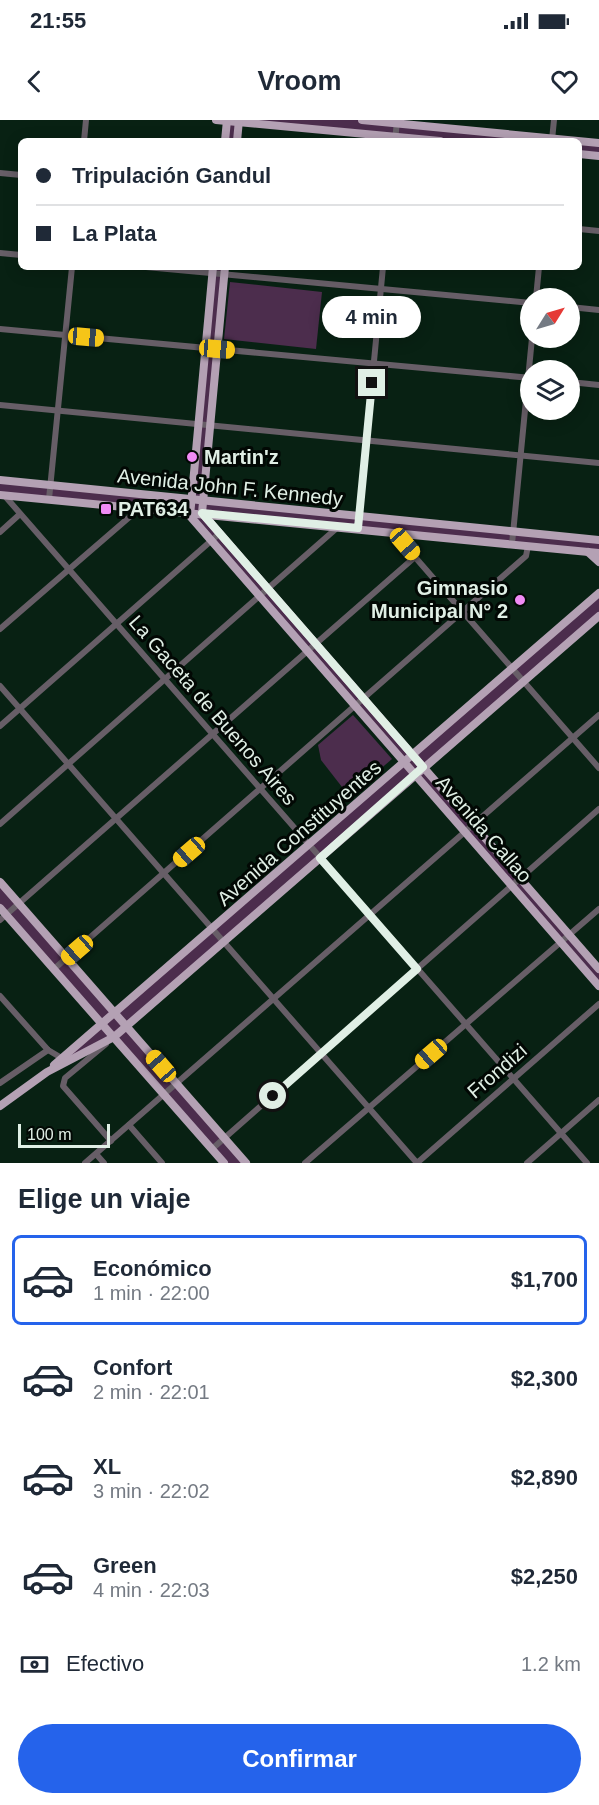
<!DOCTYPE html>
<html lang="es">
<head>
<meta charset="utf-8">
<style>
	body { margin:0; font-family:Arial,sans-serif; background:#f6f6f7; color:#1f2937; height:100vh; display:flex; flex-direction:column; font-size:22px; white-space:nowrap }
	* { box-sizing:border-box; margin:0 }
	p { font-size:20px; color:#747a83 }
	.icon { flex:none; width:33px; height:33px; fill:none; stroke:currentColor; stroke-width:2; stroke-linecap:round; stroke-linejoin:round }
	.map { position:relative; height:1043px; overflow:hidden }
	.panel { display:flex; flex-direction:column; background:#fff; flex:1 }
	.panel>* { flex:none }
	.hud { position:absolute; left:18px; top:18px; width:564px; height:132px; border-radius:9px; box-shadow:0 3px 15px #0003; display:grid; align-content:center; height:132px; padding:0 18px; background:#fff }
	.needle { width:39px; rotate:53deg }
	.tools { position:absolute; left:520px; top:168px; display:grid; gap:12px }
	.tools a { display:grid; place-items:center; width:60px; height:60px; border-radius:50%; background:#fff; box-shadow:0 3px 15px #0003; font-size:30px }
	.scale { position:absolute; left:18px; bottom:15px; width:92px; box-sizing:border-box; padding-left:6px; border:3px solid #e0efe5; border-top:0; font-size:16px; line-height:21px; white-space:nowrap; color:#e0efe5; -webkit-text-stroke:4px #020804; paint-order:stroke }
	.end { position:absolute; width:27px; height:27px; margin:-14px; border:8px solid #e0efe5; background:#111; box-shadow:0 0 0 3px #111 }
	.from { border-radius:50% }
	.bubble { position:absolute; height:42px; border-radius:21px; background:#fff; box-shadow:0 3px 15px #0003; font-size:20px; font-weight:600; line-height:42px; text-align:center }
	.car { position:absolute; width:18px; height:36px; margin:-18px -9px; border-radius:8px; box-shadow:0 0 4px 2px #0007; background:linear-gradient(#f5c518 24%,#345 0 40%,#f5c518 0 76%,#345 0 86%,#f5c518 0) }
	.hud b { display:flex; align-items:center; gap:21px; height:57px; font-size:22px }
	.hud b+b { border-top:2px solid #e0e1e3 }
	.hud i { width:15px; height:15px; background:#1f2937 }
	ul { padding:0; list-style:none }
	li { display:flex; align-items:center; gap:18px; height:90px; margin:0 12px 9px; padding:0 6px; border:3px solid transparent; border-radius:9px }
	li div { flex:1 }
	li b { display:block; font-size:22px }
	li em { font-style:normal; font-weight:600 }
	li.selected { border-color:#2563eb }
	li>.icon { width:54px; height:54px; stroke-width:1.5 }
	h2 { padding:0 18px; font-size:27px; line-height:72px }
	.pay { display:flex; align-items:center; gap:15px; height:66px; padding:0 18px; font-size:22px }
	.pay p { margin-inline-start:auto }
	.primary-button { display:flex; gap:12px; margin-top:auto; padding:12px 18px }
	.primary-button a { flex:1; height:69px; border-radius:36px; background:#2563eb; color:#fff; font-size:24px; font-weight:600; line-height:69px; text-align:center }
	.status { display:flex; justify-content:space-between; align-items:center; height:42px; padding:0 30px; background:#fff; direction:ltr }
	.status svg { height:16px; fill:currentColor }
	header { display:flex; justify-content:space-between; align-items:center; height:78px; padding:0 18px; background:#fff; font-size:27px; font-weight:600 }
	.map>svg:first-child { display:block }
</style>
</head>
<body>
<div class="status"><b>21:55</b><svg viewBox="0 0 49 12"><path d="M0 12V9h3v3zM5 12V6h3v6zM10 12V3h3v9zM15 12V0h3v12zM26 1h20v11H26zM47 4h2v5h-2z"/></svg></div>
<header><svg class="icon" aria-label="back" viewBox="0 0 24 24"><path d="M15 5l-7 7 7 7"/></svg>Vroom<svg class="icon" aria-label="heart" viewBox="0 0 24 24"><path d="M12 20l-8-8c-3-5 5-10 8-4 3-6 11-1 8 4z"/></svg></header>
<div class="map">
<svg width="599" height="1043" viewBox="0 0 599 1043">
	<rect width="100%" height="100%" fill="#082113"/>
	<g fill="#4c2d4d">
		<polygon points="216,0 362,0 599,23 599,36 579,34 579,21 440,21 239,2 237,21 225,21 227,1"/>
		<polygon points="213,147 225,147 203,381 599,420 599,433 203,393 413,635 599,473 599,496 423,647 599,849 599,866 415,655 127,907 246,1043 224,1043 114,918 47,952 102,904 0,788 0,762 115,893 404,643 189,392 0,375 0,360 190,380"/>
		<polygon points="230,162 322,172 316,229 224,219"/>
		<polygon points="353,595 392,639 349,676 321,640 318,625"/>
	</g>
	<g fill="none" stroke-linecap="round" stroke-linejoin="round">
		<g stroke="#675e67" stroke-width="6">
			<polyline points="552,20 554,0"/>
			<polyline points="84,21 86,0"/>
			<polyline points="395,21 397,1"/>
			<polyline points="0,53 21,55"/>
			<polyline points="579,109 599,111"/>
			<polyline points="0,133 21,135"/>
			<polyline points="146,147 531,183"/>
			<polyline points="536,178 539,147"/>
			<polyline points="570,187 599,190"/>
			<polyline points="0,209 531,258"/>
			<polyline points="570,262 599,265"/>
			<polyline points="0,285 599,343"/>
			<polyline points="4,375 587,1043"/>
			<polyline points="49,379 72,147"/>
			<polyline points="358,408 383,147"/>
			<polyline points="0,412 20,394"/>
			<polyline points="394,413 599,648"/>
			<polyline points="512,424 532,218"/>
			<polyline points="0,509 133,394 133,387"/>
			<polyline points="0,566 417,1043 599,884"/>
			<polyline points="0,606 220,413"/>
			<polyline points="0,704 338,407"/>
			<polyline points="0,800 415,437"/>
			<polyline points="54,849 526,436 528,426"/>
			<polyline points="0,876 48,930 65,940"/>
			<polyline points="106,924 65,958 63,966 111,1021"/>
			<polyline points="0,963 48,930"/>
			<polyline points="129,1005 162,1043"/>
			<polyline points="212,1029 599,689"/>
			<polyline points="96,1034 104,1043"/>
			<polyline points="85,1043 599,595"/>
			<polyline points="305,1043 599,789"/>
			<polyline points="527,1043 599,980"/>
		</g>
		<g stroke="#b4a1b4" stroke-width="8">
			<polyline points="216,0 440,21"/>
			<polyline points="362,0 599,23"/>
			<polyline points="225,21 227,0"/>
			<polyline points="237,21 239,0"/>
			<polyline points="579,34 599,36"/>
			<polyline points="213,147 190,396 599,866"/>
			<polyline points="225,147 202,393 599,849"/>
			<polyline points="0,360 599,420"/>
			<polyline points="0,375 599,433"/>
			<polyline points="588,432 599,442"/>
			<polyline points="0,762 246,1043"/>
			<polyline points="0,788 224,1043"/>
			<polyline points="54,945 599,473"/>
			<polyline points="0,986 47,952 114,917 599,496"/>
		</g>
	</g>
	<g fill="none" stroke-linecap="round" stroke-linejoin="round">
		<polyline stroke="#e0efe5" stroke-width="8" points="273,976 417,849 320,738 423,647 202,393 358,408 372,263"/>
	</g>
	<g fill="#f08bf5" stroke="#020804" stroke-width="2">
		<circle cx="192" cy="337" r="6"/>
		<rect x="100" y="383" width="12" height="12" rx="3"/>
		<circle cx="520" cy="480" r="6"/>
	</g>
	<g text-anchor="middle" stroke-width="6" stroke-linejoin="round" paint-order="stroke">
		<g font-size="20" font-weight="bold" fill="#e0efe5" stroke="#020804" text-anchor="start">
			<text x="204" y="344">Martin'z</text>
			<text x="118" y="396">PAT634</text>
			<text x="508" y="475" text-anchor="end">Gimnasio<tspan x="508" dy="23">Municipal N° 2</tspan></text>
		</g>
		<g font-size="20" fill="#e0efe5" stroke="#020804">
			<text transform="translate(230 367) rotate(6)" y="7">Avenida John F. Kennedy</text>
			<text transform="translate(213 590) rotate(49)" y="7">La Gaceta de Buenos Aires</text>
			<text transform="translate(484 709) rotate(49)" y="7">Avenida Callao</text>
			<text transform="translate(299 713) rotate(-41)" y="7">Avenida Constituyentes</text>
			<text transform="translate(497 951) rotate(-41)" y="7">Frondizi</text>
		</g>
	</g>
</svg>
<div class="tools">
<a><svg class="needle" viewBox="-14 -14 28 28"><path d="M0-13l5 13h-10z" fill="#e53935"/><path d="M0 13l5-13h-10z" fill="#747a83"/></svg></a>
<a><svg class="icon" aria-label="layers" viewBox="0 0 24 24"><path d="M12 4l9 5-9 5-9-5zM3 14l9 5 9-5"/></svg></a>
</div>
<div class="scale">100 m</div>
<i class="end from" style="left:273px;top:976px"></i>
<i class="end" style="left:372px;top:263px"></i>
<div class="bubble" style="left:322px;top:176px;width:99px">4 min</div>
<i class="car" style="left:86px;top:217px;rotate:95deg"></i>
<i class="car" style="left:217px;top:229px;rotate:95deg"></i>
<i class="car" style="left:405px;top:424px;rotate:139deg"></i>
<i class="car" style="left:189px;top:732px;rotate:229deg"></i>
<i class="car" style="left:77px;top:830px;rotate:229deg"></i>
<i class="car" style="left:431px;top:934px;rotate:229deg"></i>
<i class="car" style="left:161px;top:946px;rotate:319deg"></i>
<div class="hud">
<b><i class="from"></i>Tripulación Gandul</b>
<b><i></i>La Plata</b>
</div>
</div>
<section class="panel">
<h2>Elige un viaje</h2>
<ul>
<li class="selected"><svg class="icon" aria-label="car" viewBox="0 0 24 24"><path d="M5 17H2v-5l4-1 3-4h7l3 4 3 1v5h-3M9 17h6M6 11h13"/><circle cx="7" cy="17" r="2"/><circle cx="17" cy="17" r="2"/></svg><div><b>Económico</b><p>1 min · 22:00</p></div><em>$1,700</em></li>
<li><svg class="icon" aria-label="car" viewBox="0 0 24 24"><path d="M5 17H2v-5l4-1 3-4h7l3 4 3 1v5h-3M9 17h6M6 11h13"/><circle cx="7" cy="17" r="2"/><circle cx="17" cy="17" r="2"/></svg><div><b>Confort</b><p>2 min · 22:01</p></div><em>$2,300</em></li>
<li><svg class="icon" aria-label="car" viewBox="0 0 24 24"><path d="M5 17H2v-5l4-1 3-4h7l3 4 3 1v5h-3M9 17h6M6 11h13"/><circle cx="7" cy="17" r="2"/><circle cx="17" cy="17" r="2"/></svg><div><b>XL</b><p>3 min · 22:02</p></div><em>$2,890</em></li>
<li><svg class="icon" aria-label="car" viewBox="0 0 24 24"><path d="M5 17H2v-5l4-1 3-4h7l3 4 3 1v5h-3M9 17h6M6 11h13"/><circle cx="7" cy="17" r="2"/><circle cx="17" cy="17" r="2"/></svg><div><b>Green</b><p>4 min · 22:03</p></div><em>$2,250</em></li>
</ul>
<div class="pay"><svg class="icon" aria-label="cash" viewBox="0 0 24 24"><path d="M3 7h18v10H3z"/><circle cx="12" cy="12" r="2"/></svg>Efectivo<p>1.2 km</p></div>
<div class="primary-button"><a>Confirmar</a></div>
</section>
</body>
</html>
